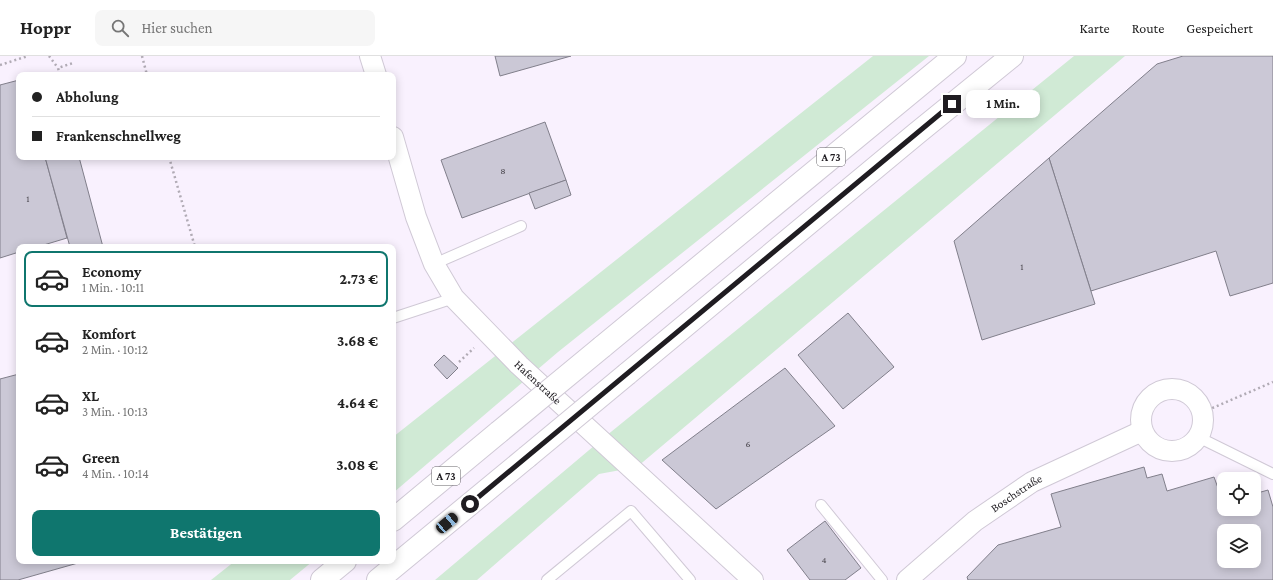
<!DOCTYPE html>
<html lang="de">
<head>
<meta charset="utf-8">
<style>
	body { margin:0; font-family:"Crimson Pro",serif; background:#f6f6f6; color:#222; height:100vh; display:flex; flex-direction:column; font-size:15px; white-space:nowrap }
	* { box-sizing:border-box; margin:0 }
	p { font-size:13px; color:#767676 }
	.icon { flex:none; width:22px; height:22px; fill:none; stroke:currentColor; stroke-width:2; stroke-linecap:round; stroke-linejoin:round }
	.map { position:relative; flex:1; overflow:hidden }
	.details { position:absolute; left:16px; top:188px; width:380px; height:320px; display:flex; flex-direction:column; background:#fff; border-radius:8px; box-shadow:0 2px 10px #0003 }
	.details>* { flex:none }
	.top-card { position:absolute; left:16px; top:16px; width:380px; height:88px; border-radius:8px; box-shadow:0 2px 10px #0003; display:grid; align-content:center; height:88px; padding:0 16px; background:#fff }
	.tools { position:absolute; left:1217px; top:416px; display:grid; gap:8px }
	.tools a { display:grid; place-items:center; width:44px; height:44px; border-radius:8px; background:#fff; box-shadow:0 2px 10px #0003; font-size:20px }
	.end { position:absolute; width:18px; height:18px; margin:-9px; border:5px solid #1f1c21; background:#fff; box-shadow:0 0 0 2px #fff }
	.from { border-radius:50% }
	.bubble { position:absolute; height:28px; border-radius:8px; background:#fff; box-shadow:0 2px 10px #0003; font-size:13px; font-weight:700; line-height:28px; text-align:center }
	.car { position:absolute; width:12px; height:24px; margin:-12px -6px; border-radius:5px; box-shadow:0 0 3px 1px #0007; background:linear-gradient(#222 24%,#8ab4d8 0 40%,#222 0 76%,#8ab4d8 0 86%,#222 0) }
	.top-card b { display:flex; align-items:center; gap:14px; height:38px; font-size:15px }
	.top-card b+b { border-top:1px solid #e0e0e0 }
	.top-card i { width:10px; height:10px; background:#222 }
	ul { padding:7px 0 0; list-style:none }
	li { display:flex; align-items:center; gap:12px; height:56px; margin:0 8px 6px; padding:0 8px; border:2px solid transparent; border-radius:8px }
	li div { flex:1 }
	li b { display:block; font-size:15px }
	li em { font-style:normal; font-weight:700 }
	li.on { border-color:#0f766e }
	li>.icon { width:36px; height:36px; stroke-width:1.5 }
	.cta { display:flex; gap:8px; margin-top:auto; padding:8px 16px }
	.cta a { flex:1; height:46px; border-radius:8px; background:#0f766e; color:#fff; font-size:16px; font-weight:700; line-height:46px; text-align:center }
	header { display:flex; align-items:center; gap:24px; box-sizing:border-box; height:56px; padding:0 20px; background:#fff; border-bottom:1px solid #e0e0e0 }
	header strong { font-size:19px }
	nav { display:flex; gap:22px; margin-inline-start:auto; font-size:14px }
	.search { width:280px; height:36px; background:#f6f6f6; display:flex; align-items:center; gap:10px; box-sizing:border-box; padding:0 14px; border-radius:8px; color:#767676; font-size:15px }
	.map>svg:first-child { display:block }
</style>
</head>
<body>
<header>
<strong>Hoppr</strong>
<div class="search"><svg class="icon" aria-label="search" viewBox="0 0 24 24"><circle cx="10" cy="10" r="6"/><path d="M15 15l6 6"/></svg>Hier suchen</div>
<nav><a>Karte</a><a>Route</a><a>Gespeichert</a></nav>
</header>
<div class="map">
<svg width="1273" height="524" viewBox="0 0 1273 524">
	<rect width="100%" height="100%" fill="#f9f1fe"/>
	<g fill="#d0ead5">
		<polygon points="873,0 929,0 558,296 393,437 393,381"/>
		<polygon points="1074,0 1125,0 637,411 599,418 477,524 435,524 601,384"/>
		<polygon points="235,505 313,505 290,524 211,524"/>
	</g>
	<g fill="#cbc8d6" stroke="#817f8b" fill-rule="evenodd">
		<polygon points="495,0 571,0 500,20"/>
		<polygon points="1183,0 1273,0 1273,227 1230,240 1216,195 1091,235 1049,102 1157,8"/>
		<polygon points="19,24 19,101 45,101 67,182 37,191 19,191 19,196 0,202 0,29"/>
		<polygon points="545,66 566,124 462,162 441,104"/>
		<polygon points="45,101 79,101 103,191 70,191"/>
		<polygon points="1049,102 1095,248 982,284 954,185"/>
		<polygon points="566,124 571,139 535,153 529,137"/>
		<polygon points="848,257 894,311 843,353 798,299"/>
		<polygon points="444,299 458,312 447,323 434,309"/>
		<polygon points="785,312 835,370 716,453 662,404"/>
		<polygon points="19,318 19,505 85,505 18,524 0,524 0,323"/>
		<path d="M 1144,411 L 1147,422 L 1162,418 L 1167,435 L 1214,421 L 1218,432 L 1224,430 L 1224,453 L 1254,453 L 1254,438 L 1268,434 L 1273,451 L 1273,524 L 968,524 L 967,521 L 998,489 L 1061,471 L 1051,438 ZM 1224,475 L 1254,475 L 1254,505 L 1224,505 Z"/>
		<polygon points="825,465 861,512 845,524 810,524 787,494"/>
	</g>
	<g fill="none" stroke-linecap="round" stroke-linejoin="round">
		<defs>
			<g id="lane">
				<polyline points="434,208 521,170"/>
				<polyline points="393,262 454,242"/>
				<polyline points="1198,381 1273,418"/>
				<polyline points="821,449 882,524"/>
				<polyline points="547,524 631,455 690,524"/>
			</g>
			<g id="street">
				<polyline points="370,0 376,19"/>
				<path id="s1" d="M 393,81 L 416,161 L 434,208 L 454,242 L 519,309 L 753,524"/>
				<circle cx="1172" cy="364" r="31"/>
				<path id="s2" d="M 907,524 L 975,465 L 1032,426 L 1142,375"/>
			</g>
			<g id="highway">
				<polyline points="602,291 955,0"/>
				<polyline points="627,318 916,78 1012,0"/>
				<polyline points="393,464 499,376"/>
				<polyline points="322,524 345,505"/>
				<polyline points="378,524 527,401"/>
			</g>
		</defs>
		<use href="#lane" stroke="#d0c9d6" stroke-width="12"/>
		<use href="#street" stroke="#d0c9d6" stroke-width="22"/>
		<use href="#highway" stroke="#d0c9d6" stroke-width="24"/>
		<g stroke="#b1abb5" stroke-width="2.5" stroke-dasharray="2 3" stroke-linecap="butt">
			<polyline points="49,0 58,12"/>
			<polyline points="142,0 147,19"/>
			<polyline points="0,9 28,0"/>
			<polyline points="60,19 58,12 73,7"/>
			<polyline points="169,101 195,191"/>
			<polyline points="459,306 474,292"/>
			<polyline points="1203,356 1273,326"/>
		</g>
		<use href="#lane" stroke="#fff" stroke-width="10"/>
		<use href="#street" stroke="#fff" stroke-width="20"/>
		<use href="#highway" stroke="#fff" stroke-width="22"/>
		<defs>
			<g id="highway-bridge">
				<polyline points="499,376 602,291"/>
				<polyline points="527,401 627,318"/>
			</g>
		</defs>
		<use href="#highway-bridge" stroke="#d0c9d6" stroke-width="24" stroke-linecap="butt"/>
		<use href="#highway-bridge" stroke="#fff" stroke-width="22"/>
	</g>
	<g fill="none" stroke-linecap="round" stroke-linejoin="round">
		<polyline stroke="#1f1c21" stroke-width="5" points="470,448 952,48"/>
	</g>
	<g text-anchor="middle" stroke-width="3" stroke-linejoin="round" paint-order="stroke">
		<g font-size="10" fill="#4a474e">
			<text x="503" y="118">8</text>
			<text x="28" y="146">1</text>
			<text x="1022" y="214">1</text>
			<text x="748" y="391">6</text>
			<text x="824" y="507">4</text>
		</g>
		<g fill="#fff" stroke="#626064" stroke-width="1">
			<rect x="817" y="92" width="28" height="18" rx="3"/>
			<rect x="432" y="411" width="28" height="18" rx="3"/>
		</g>
		<g font-size="11" font-weight="bold" fill="#1f1c21">
			<text x="831" y="105">A 73</text>
			<text x="446" y="424">A 73</text>
		</g>
		<g font-size="12" fill="#1f1c21" stroke="#fff">
			<text dy="4" stroke="none"><textPath href="#s1" startOffset="292">Hafenstraße</textPath></text>
			<text dy="4" stroke="none"><textPath href="#s2" startOffset="140">Boschstraße</textPath></text>
		</g>
	</g>
</svg>
<div class="tools">
<a><svg class="icon" aria-label="locate" viewBox="0 0 24 24"><circle cx="12" cy="12" r="6"/><path d="M12 2v4M12 18v4M2 12h4M18 12h4"/></svg></a>
<a><svg class="icon" aria-label="layers" viewBox="0 0 24 24"><path d="M12 4l9 5-9 5-9-5zM3 14l9 5 9-5"/></svg></a>
</div>
<i class="end from" style="left:470px;top:448px"></i>
<i class="end" style="left:952px;top:48px"></i>
<div class="bubble" style="left:966px;top:34px;width:74px">1 Min.</div>
<i class="car" style="left:447px;top:467px;rotate:50deg"></i>
<div class="top-card">
<b><i class="from"></i>Abholung</b>
<b><i></i>Frankenschnellweg</b>
</div>
<section class="details">
<ul>
<li class="on"><svg class="icon" aria-label="car" viewBox="0 0 24 24"><path d="M5 17H2v-5l4-1 3-4h7l3 4 3 1v5h-3M9 17h6M6 11h13"/><circle cx="7" cy="17" r="2"/><circle cx="17" cy="17" r="2"/></svg><div><b>Economy</b><p>1 Min. · 10:11</p></div><em>2.73 €</em></li>
<li><svg class="icon" aria-label="car" viewBox="0 0 24 24"><path d="M5 17H2v-5l4-1 3-4h7l3 4 3 1v5h-3M9 17h6M6 11h13"/><circle cx="7" cy="17" r="2"/><circle cx="17" cy="17" r="2"/></svg><div><b>Komfort</b><p>2 Min. · 10:12</p></div><em>3.68 €</em></li>
<li><svg class="icon" aria-label="car" viewBox="0 0 24 24"><path d="M5 17H2v-5l4-1 3-4h7l3 4 3 1v5h-3M9 17h6M6 11h13"/><circle cx="7" cy="17" r="2"/><circle cx="17" cy="17" r="2"/></svg><div><b>XL</b><p>3 Min. · 10:13</p></div><em>4.64 €</em></li>
<li><svg class="icon" aria-label="car" viewBox="0 0 24 24"><path d="M5 17H2v-5l4-1 3-4h7l3 4 3 1v5h-3M9 17h6M6 11h13"/><circle cx="7" cy="17" r="2"/><circle cx="17" cy="17" r="2"/></svg><div><b>Green</b><p>4 Min. · 10:14</p></div><em>3.08 €</em></li>
</ul>
<div class="cta"><a>Bestätigen</a></div>
</section>
</div>
</body>
</html>
